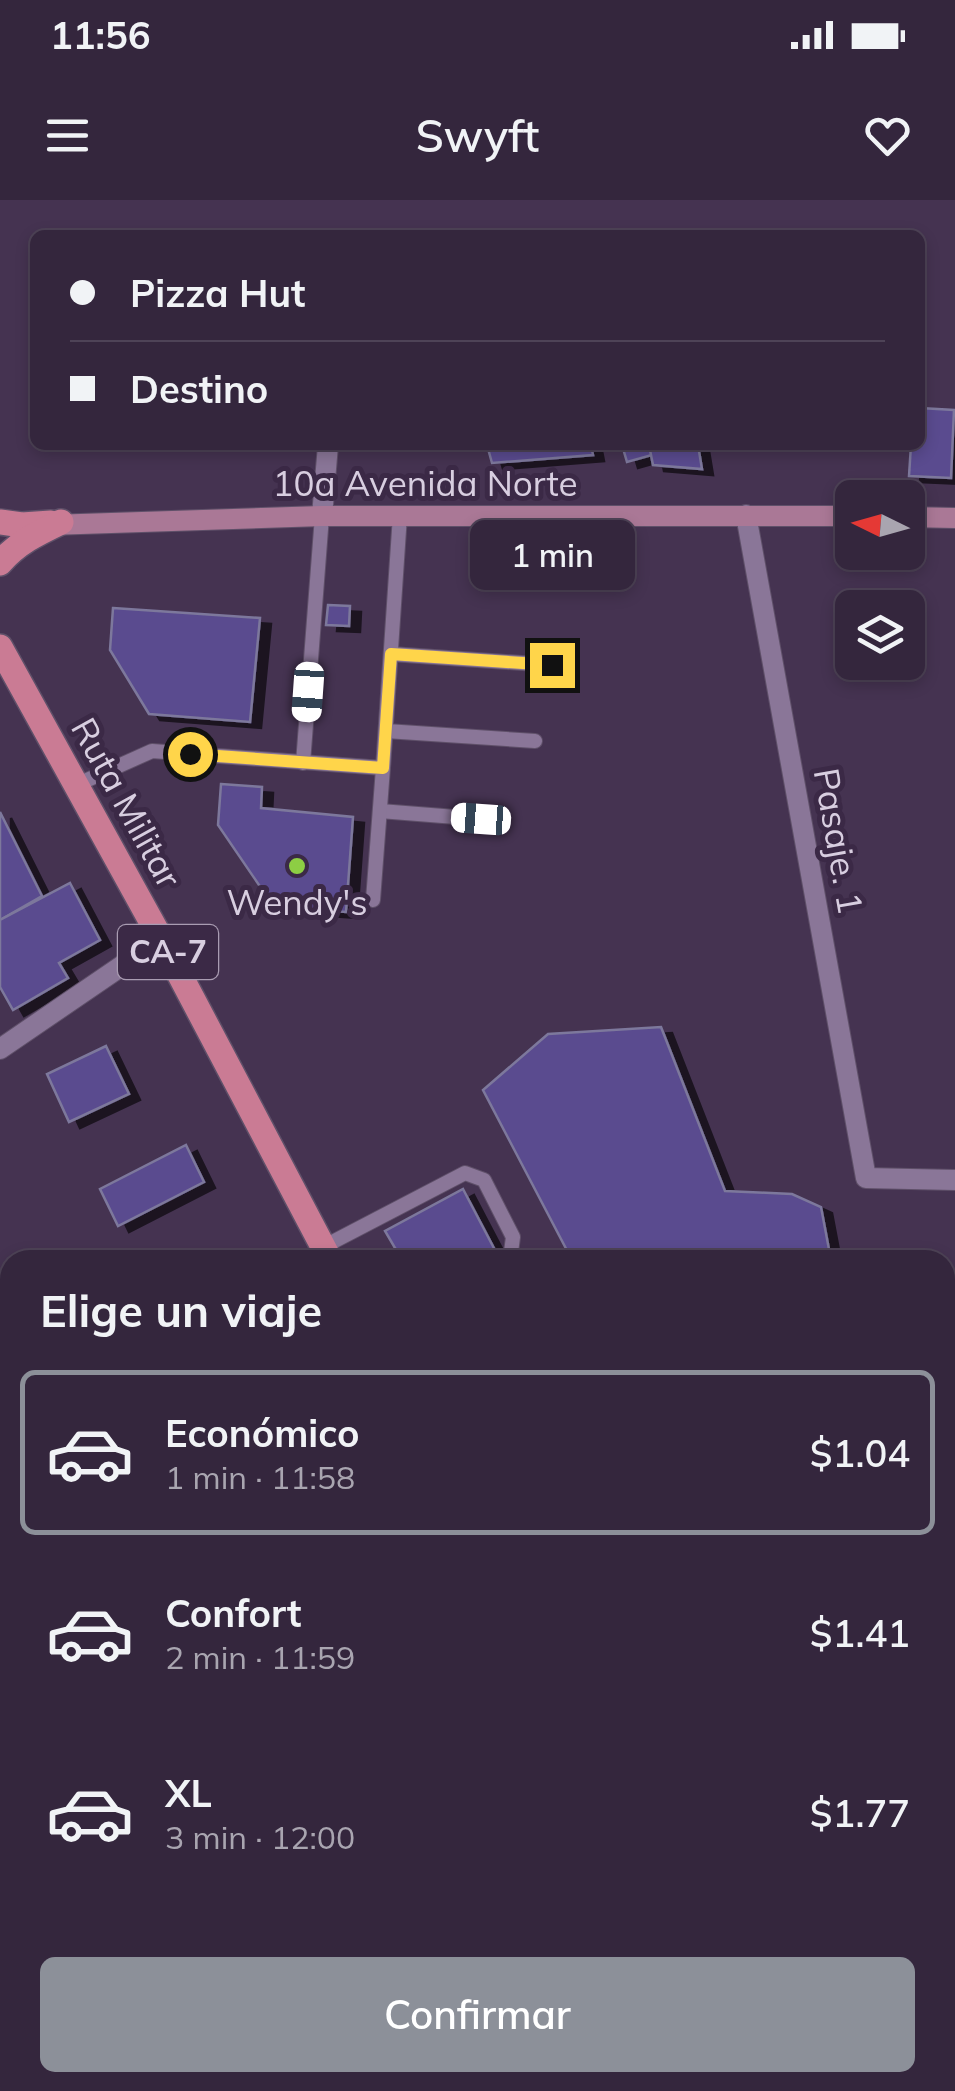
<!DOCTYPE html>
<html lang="es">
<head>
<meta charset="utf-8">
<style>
	body { margin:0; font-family:Mulish,sans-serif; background:#3f3248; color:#f1f3f6; height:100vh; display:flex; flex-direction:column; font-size:38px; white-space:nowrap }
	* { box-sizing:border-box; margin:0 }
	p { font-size:32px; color:#a9a5b0 }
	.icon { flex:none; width:55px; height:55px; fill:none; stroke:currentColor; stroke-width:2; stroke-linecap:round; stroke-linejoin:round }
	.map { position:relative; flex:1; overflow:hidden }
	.panel { position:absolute; left:0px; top:1050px; width:955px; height:842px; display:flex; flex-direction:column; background:#34263d; border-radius:30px 30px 0 0; box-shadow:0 5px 15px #0003,0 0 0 2px #4e4357 }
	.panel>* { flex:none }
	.guide { position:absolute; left:30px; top:30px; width:895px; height:220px; border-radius:15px; box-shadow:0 5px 15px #0003,0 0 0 2px #4e4357; display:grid; align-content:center; height:220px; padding:0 40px; background:#34263d }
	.needle { width:65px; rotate:275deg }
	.buttons { position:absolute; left:835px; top:280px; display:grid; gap:20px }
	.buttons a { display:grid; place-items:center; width:90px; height:90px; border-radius:15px; background:#34263d; box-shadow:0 5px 15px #0003,0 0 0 2px #4e4357; font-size:50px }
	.end { position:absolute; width:45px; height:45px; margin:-22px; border:12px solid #ffd54a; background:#111; box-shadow:0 0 0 5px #111 }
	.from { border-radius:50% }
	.bubble { position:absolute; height:70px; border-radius:15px; background:#34263d; box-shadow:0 5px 15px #0003,0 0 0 2px #4e4357; font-size:32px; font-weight:600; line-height:70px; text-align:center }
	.car { position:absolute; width:30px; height:60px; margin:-30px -15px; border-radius:12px; box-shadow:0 0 8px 2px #0007; background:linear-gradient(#fff 24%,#345 0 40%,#fff 0 76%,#345 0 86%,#fff 0) }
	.guide b { display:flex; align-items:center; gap:35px; height:95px; font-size:38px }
	.guide b+b { border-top:2px solid #4e4357 }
	.guide i { width:25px; height:25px; background:#f1f3f6 }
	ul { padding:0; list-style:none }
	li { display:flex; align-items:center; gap:30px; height:165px; margin:0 20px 15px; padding:0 20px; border:5px solid transparent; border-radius:15px }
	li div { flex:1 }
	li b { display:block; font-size:38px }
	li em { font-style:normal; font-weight:600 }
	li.on { border-color:#8c9099 }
	li>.icon { width:90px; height:90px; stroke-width:1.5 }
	h2 { padding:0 40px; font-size:45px; line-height:120px }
	.action { display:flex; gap:20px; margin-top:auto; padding:20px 40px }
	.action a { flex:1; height:115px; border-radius:15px; background:#8c9099; color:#fff; font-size:40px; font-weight:600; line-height:115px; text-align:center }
	.status { display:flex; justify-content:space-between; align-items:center; height:70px; padding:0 50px; background:#34263d; direction:ltr }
	.status svg { height:28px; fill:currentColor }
	header { display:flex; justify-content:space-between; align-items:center; height:130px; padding:0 40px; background:#34263d; font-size:45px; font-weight:600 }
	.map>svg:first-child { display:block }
</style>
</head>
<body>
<div class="status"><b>11:56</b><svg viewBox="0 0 49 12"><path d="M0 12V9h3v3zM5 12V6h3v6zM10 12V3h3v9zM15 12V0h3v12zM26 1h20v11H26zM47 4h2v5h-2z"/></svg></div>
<header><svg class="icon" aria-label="menu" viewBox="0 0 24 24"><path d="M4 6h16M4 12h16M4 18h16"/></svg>Swyft<svg class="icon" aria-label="heart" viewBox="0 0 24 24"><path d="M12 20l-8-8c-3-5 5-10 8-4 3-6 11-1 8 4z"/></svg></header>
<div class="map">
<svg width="955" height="1891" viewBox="0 0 955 1891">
	<defs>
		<filter id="shadow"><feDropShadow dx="11" dy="6" stdDeviation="0" flood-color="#0009"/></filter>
	</defs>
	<rect width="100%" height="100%" fill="#453351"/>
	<g fill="#5a4c8f" stroke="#7d789c" stroke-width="2.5" filter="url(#shadow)">
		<polygon points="920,208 954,210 951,278 909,276 911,245 920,245"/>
		<polygon points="487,245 591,245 593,255 492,263"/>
		<polygon points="622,245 649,245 652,255 627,262"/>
		<polygon points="649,245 698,245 702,269 653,265"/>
		<polygon points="884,393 887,408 852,408 852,453 850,453 842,400"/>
		<polygon points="328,405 350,406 349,426 326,425"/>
		<polygon points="113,408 260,418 250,522 149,514 110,450"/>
		<polygon points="221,584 262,587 261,608 353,617 346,712 274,707 218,625"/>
		<polygon points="0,612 42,696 0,720"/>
		<polygon points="70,683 100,740 59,763 68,778 13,810 0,787 0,720"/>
		<polygon points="661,827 725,991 792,994 821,1007 831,1060 572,1060 483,890 548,834"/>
		<polygon points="106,846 129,894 69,922 47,874"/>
		<polygon points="186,945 204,982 118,1026 100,989"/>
		<polygon points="463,989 497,1054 486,1060 402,1060 385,1031"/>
	</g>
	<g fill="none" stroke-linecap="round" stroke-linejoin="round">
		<defs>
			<g id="lane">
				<polyline points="391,454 551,465"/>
				<polyline points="386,531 535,541"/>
				<polyline points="303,563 322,316"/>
				<polyline points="76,585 152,551 383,568 400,315"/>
				<polyline points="380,611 481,619"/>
				<polyline points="373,700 383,568"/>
				<polyline points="323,1047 465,973 484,980 513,1037 510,1060"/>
				<polyline points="860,1891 871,1882"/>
			</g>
			<g id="street">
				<polyline points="746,315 866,978 955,980"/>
				<polyline points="322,316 328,245"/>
				<polyline points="0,849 161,739"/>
				<polyline points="0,1106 10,1126"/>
				<polyline points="408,1882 413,1891"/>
			</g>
			<g id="secondary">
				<polyline points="908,317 955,318"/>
				<polyline points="50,325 322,316 852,316"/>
				<polyline points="0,1830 10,1834"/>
				<polyline points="134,1882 155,1891"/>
			</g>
			<g id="primary">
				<polyline points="0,322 22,325 51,323"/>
				<path d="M 0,363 C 17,343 38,333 61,322"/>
				<polyline points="0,447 161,739 330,1060"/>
				<polyline points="764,1882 768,1891"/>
			</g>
		</defs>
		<use href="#lane" stroke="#5f5069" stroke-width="16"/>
		<use href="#street" stroke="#5f5069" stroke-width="22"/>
		<use href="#secondary" stroke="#5f5069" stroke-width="22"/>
		<use href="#primary" stroke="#5f5069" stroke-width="28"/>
		<use href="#lane" stroke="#8a7698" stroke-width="14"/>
		<use href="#street" stroke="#8a7698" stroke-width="20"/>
		<use href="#secondary" stroke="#aa7896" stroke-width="20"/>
		<use href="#primary" stroke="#ca7b94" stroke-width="25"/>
	</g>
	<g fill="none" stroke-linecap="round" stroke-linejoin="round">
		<polyline stroke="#ffd54a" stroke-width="12" points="190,554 383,568 391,454 552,465"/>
	</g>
	<circle fill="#8dce44" stroke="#3b2946" stroke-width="4" cx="297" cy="666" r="10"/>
	<g text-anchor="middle" stroke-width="10" stroke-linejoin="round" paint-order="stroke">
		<rect fill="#3b2946" stroke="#a99cb2" stroke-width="2.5" x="118" y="725" width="100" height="54" rx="8"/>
		<g font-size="32" font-weight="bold" fill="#d8cee0">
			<text x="168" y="763">CA-7</text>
		</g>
		<g font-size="35" fill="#d8cee0" stroke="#3b2946">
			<text x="425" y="296">10a Avenida Norte</text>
			<text transform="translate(126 603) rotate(61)" y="12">Ruta Militar</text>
			<text transform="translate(838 641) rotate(80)" y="12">Pasaje. 1</text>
		</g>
		<g font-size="35" fill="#d8cee0" stroke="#3b2946">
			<text x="297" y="715">Wendy's</text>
		</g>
	</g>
</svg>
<div class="buttons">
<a><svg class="needle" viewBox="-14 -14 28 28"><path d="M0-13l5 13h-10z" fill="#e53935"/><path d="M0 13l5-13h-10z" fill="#a9a5b0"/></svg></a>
<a><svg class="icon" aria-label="layers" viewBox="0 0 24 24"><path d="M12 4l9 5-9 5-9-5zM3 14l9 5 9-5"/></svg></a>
</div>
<i class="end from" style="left:190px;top:554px"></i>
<i class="end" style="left:552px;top:465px"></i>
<div class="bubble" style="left:470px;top:320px;width:165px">1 min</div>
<i class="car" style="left:308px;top:492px;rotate:184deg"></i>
<i class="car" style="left:481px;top:619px;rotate:274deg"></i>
<div class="guide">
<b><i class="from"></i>Pizza Hut</b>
<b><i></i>Destino</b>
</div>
<section class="panel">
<h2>Elige un viaje</h2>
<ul>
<li class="on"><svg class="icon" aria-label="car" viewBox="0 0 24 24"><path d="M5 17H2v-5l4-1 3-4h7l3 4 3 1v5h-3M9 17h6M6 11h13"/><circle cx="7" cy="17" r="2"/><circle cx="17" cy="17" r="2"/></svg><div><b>Económico</b><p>1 min · 11:58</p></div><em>$1.04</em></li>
<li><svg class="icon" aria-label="car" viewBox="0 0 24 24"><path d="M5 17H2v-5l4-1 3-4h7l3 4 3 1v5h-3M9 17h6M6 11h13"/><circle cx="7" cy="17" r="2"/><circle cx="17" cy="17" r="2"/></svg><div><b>Confort</b><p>2 min · 11:59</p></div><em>$1.41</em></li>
<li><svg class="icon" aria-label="car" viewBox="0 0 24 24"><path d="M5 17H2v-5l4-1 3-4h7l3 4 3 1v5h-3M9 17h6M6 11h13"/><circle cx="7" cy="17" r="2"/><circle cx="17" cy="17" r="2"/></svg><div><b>XL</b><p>3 min · 12:00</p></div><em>$1.77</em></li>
</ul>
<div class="action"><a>Confirmar</a></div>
</section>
</div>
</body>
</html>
